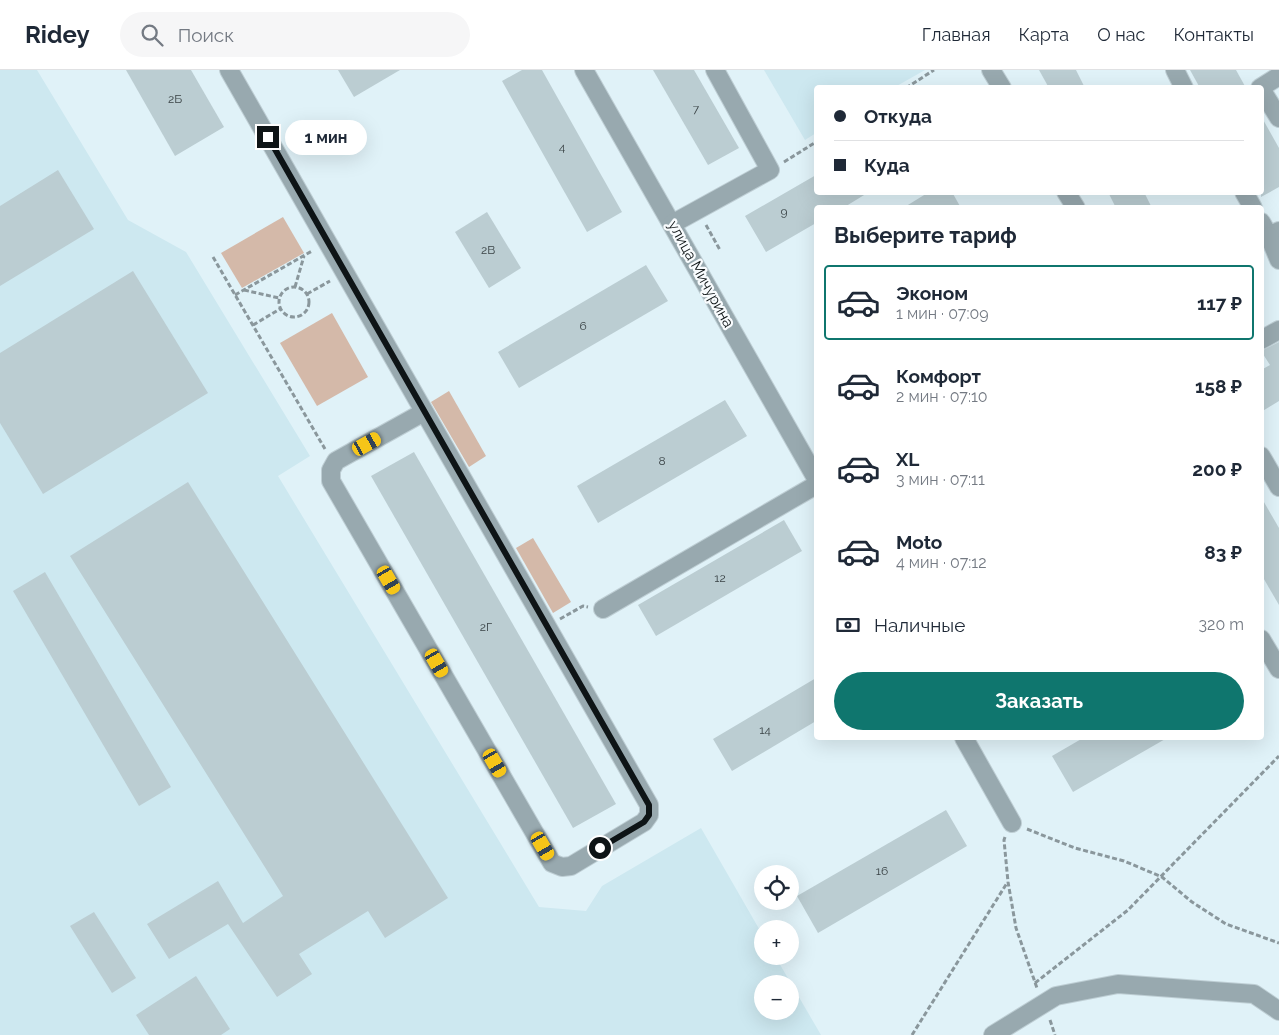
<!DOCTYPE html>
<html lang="ru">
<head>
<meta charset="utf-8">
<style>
	body { margin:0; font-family:Raleway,sans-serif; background:#f6f6f7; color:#1f2937; height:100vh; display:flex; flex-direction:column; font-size:19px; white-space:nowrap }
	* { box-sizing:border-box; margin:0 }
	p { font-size:16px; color:#747a83 }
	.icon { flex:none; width:28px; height:28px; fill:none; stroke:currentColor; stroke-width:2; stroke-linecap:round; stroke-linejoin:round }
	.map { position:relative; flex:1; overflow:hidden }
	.sheet { position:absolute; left:814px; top:135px; width:450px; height:535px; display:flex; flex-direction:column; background:#fff; border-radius:5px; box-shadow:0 5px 20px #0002 }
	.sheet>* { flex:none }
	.guide { position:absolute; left:814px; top:15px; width:450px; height:110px; border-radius:5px; box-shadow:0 5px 20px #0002; display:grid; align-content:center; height:110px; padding:0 20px; background:#fff }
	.tools { position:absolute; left:754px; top:795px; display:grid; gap:10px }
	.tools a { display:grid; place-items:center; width:45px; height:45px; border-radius:50%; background:#fff; box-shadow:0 5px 20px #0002; font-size:25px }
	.end { position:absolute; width:22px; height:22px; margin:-11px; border:6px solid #0e1416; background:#fff; box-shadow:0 0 0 2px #fff }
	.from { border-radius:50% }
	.bubble { position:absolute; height:35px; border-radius:18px; background:#fff; box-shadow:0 5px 20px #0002; font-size:16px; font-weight:700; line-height:35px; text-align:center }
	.car { position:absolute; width:15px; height:30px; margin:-15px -8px; border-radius:6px; box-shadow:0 0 4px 1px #0007; background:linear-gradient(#f5c518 24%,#345 0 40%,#f5c518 0 76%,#345 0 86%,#f5c518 0) }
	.guide b { display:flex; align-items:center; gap:18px; height:48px; font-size:19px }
	.guide b+b { border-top:1px solid #e0e1e3 }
	.guide i { width:12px; height:12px; background:#1f2937 }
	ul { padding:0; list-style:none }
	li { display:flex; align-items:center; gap:15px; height:75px; margin:0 10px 8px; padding:0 10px; border:2px solid transparent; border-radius:5px }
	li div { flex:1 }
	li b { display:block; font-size:19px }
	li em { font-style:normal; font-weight:700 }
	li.current { border-color:#0f766e }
	li>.icon { width:45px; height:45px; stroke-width:1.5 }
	h2 { padding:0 20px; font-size:22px; line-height:60px }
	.pay { display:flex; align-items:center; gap:12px; height:55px; padding:0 20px; font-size:19px }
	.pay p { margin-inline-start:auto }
	.button { display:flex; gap:10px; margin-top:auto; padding:10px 20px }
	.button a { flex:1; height:58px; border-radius:30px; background:#0f766e; color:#fff; font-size:20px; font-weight:700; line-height:58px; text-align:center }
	header { display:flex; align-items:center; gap:30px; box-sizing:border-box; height:70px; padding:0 25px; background:#fff; border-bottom:1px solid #e0e1e3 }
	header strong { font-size:24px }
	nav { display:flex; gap:28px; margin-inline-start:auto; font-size:18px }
	.search { width:350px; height:45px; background:#f6f6f7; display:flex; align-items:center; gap:12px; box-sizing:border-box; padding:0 18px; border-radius:28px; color:#747a83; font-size:19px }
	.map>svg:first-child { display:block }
</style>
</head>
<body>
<header>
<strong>Ridey</strong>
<div class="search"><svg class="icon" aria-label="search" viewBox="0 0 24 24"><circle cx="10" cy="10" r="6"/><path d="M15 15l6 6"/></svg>Поиск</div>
<nav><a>Главная</a><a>Карта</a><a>О нас</a><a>Контакты</a></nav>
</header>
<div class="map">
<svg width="1279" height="965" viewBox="0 0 1279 965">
	<rect width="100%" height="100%" fill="#e0f2f8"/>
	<g fill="#cde8f0" fill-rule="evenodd">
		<path d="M 0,0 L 37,0 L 128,150 L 186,182 L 310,386 L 278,406 L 539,837 L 586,841 L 602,816 L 701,758 L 762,864 L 762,886 L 775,886 L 821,965 L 0,965 ZM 762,914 L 790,914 L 790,941 L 762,941 Z"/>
		<polygon points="764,0 925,0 895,17 816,18 816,63 805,70"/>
	</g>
	<g fill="#d4b9a9">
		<polygon points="283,147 304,183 242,218 221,183"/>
		<polygon points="332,243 368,307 317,336 280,273"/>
		<polygon points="449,321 486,386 469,397 431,332"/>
		<polygon points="533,468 571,532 553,543 516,478"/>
	</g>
	<g fill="#bbcdd2">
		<polygon points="126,0 191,0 224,57 175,86"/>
		<polygon points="338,0 400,0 354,27"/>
		<polygon points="522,0 542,0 622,142 587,162 502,11"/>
		<polygon points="653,0 694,0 739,78 708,95"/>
		<polygon points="1039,0 1076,0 1085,18 1049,18"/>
		<polygon points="1190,0 1236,0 1246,18 1200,18"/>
		<polygon points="1261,46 1279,78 1279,117 1261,127"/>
		<polygon points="58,100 94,159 0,216 0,136"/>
		<polygon points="816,105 816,122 869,122 843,138 816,138 816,153 766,182 745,146"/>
		<polygon points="929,122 952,122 961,138 903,138"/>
		<polygon points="1108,122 1144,122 1152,138 1116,138"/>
		<polygon points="487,142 521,198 489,218 455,162"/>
		<polygon points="646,195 668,231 519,318 498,282"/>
		<polygon points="133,201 208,323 43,424 0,353 0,283"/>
		<polygon points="1279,272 1279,331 1261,342 1261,300 1270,295 1261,281"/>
		<polygon points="725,330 747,366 598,453 577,416"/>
		<polygon points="414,382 616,734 573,758 371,406"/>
		<polygon points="188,412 448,828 385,868 368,841 299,884 312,904 277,927 228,854 169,889 147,854 218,811 243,853 283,826 70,486"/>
		<polygon points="1261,427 1279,458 1279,535 1261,504"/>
		<polygon points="784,450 802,481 656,566 638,535"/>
		<polygon points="45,502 171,717 139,736 13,521"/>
		<polygon points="816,608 816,651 732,701 713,669"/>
		<polygon points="1083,668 1167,668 1073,722 1052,686"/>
		<polygon points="946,740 967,776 818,863 797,826"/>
		<polygon points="94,842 136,908 112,923 70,856"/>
		<polygon points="196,906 230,959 221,965 149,965 136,945"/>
	</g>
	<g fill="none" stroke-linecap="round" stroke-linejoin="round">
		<defs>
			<g id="minor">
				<polyline points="229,0 649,735 649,745 644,752 571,796 562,797 552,793 331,411 331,400 336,391 424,342"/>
				<polyline points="584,0 816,408"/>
				<polyline points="991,0 1002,18"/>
				<polyline points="1175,0 1184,18"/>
				<polyline points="1260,18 1279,6"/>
				<polyline points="1261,19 1279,48"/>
				<polyline points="1066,122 1076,138"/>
				<polyline points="1244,122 1253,138"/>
				<polyline points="1261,152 1269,166 1279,161"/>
				<polyline points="672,154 770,100 715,0"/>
				<polyline points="1269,166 1279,190"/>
				<polyline points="1261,270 1279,260"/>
				<polyline points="1261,386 1279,417"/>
				<polyline points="603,539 816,415"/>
				<polyline points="1261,569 1279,599"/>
				<polyline points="964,668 1012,753"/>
				<polyline points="993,965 1056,926 1118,914 1254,924 1279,941"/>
			</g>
		</defs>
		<use href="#minor" stroke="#beced4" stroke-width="20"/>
		<g stroke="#8a979c" stroke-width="3" stroke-dasharray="5 2.5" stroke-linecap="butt">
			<polyline points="906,18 934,0"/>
			<polyline points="784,92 816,72"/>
			<polyline points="706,155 720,180"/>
			<polyline points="213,187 325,379"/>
			<circle cx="294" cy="232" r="15"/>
			<polyline points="295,217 304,186"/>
			<polyline points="244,220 279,228"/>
			<polyline points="307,224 330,211"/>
			<polyline points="235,225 312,181"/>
			<polyline points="253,255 280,239"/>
			<polyline points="560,549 583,536 588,537"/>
			<polyline points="1027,759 1075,778 1124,791 1162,807 1192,832 1226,854 1279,873"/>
			<polyline points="1005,767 1004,770 1008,812 1016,858 1037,918"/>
			<polyline points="1035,913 1128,840 1279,686"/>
			<polyline points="1050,950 1055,965"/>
			<polyline points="912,965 1007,813"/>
		</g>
		<use href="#minor" stroke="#98a9af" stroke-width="18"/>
	</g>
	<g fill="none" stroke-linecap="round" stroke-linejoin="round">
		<polyline stroke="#0e1416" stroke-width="6" points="268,67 649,735 649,745 644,752 600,778"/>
	</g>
	<g text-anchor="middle" stroke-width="4.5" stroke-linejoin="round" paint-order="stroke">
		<g font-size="12" fill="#394245">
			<text x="175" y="33">2Б</text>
			<text x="696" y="43">7</text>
			<text x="562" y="81">4</text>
			<text x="784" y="146">9</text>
			<text x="488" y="184">2В</text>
			<text x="583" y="260">6</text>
			<text x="662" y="395">8</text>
			<text x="720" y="512">12</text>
			<text x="486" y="561">2Г</text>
			<text x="765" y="664">14</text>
			<text x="882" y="805">16</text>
		</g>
		<g font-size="15" fill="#0e1416" stroke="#f9fcfe">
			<text transform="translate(701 204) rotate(61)" y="5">улица Мичурина</text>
		</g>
	</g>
</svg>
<div class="tools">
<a><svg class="icon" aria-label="locate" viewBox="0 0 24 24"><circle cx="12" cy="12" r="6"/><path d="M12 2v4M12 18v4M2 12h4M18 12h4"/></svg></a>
<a>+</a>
<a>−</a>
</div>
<i class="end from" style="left:600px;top:778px"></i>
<i class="end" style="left:268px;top:67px"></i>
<div class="bubble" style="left:285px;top:50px;width:82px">1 мин</div>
<i class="car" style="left:367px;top:374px;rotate:61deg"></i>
<i class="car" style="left:389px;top:510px;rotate:150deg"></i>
<i class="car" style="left:437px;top:593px;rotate:150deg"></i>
<i class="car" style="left:495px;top:693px;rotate:150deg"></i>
<i class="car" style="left:543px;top:776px;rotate:150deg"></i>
<div class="guide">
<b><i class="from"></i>Откуда</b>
<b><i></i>Куда</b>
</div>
<section class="sheet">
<h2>Выберите тариф</h2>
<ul>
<li class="current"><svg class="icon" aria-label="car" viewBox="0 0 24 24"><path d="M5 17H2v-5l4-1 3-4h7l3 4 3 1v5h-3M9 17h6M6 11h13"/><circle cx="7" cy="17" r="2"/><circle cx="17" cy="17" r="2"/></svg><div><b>Эконом</b><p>1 мин · 07:09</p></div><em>117 ₽</em></li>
<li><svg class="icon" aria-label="car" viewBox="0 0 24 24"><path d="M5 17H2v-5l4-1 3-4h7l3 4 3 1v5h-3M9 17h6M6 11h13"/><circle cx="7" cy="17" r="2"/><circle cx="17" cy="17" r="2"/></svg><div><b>Комфорт</b><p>2 мин · 07:10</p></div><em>158 ₽</em></li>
<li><svg class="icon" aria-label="car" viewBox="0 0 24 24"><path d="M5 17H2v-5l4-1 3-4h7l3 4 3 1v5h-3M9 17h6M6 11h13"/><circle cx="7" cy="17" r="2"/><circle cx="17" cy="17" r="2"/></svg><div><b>XL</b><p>3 мин · 07:11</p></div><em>200 ₽</em></li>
<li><svg class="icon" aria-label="car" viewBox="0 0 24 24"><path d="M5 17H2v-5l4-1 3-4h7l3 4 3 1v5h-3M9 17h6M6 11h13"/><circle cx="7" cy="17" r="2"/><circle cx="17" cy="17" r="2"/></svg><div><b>Moto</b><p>4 мин · 07:12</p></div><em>83 ₽</em></li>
</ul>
<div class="pay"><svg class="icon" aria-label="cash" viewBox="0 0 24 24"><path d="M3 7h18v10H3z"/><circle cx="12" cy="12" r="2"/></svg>Наличные<p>320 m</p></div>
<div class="button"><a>Заказать</a></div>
</section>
</div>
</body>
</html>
